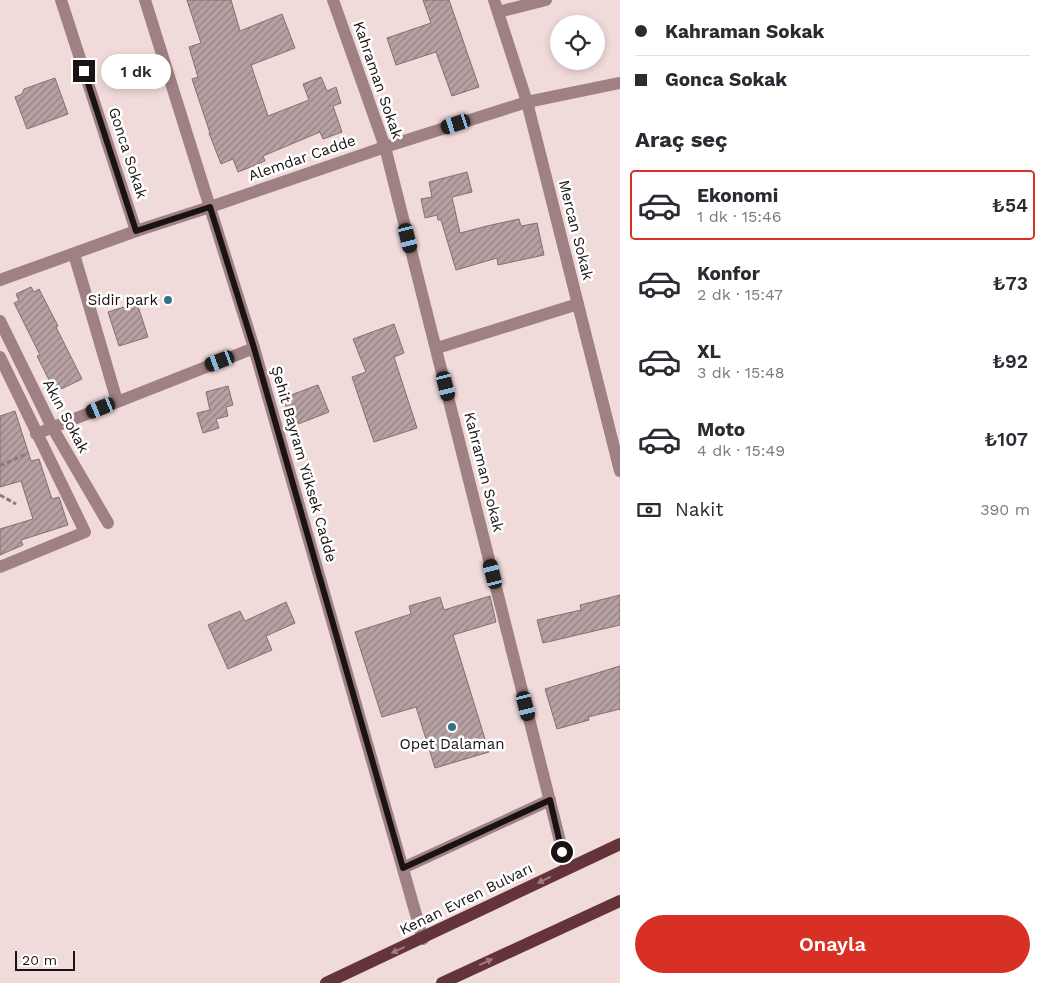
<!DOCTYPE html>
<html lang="tr">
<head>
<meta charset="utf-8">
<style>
	body { margin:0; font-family:"Work Sans",sans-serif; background:#f7f7f7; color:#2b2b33; height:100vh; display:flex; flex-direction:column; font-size:19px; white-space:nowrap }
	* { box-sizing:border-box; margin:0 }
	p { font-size:16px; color:#7c7c81 }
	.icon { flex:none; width:28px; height:28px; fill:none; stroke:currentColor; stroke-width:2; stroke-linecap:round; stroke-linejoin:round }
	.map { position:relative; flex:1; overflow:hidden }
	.panel { display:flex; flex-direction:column; background:#fff; width:425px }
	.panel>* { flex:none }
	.banner { display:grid; align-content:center; height:110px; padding:0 15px; background:#fff }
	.fabs { position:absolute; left:550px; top:15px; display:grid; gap:10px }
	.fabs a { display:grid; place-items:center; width:55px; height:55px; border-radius:50%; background:#fff; box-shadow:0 2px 8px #0003; font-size:25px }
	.scale { position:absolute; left:15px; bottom:12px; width:60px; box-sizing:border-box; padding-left:5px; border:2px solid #1a1213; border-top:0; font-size:14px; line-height:18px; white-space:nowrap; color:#1a1213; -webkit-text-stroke:4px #fff; paint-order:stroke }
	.end { position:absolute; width:22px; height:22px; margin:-11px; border:6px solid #1a1213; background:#fff; box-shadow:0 0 0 2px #fff }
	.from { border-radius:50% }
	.bubble { position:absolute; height:35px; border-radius:18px; background:#fff; box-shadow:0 2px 8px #0003; font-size:16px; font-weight:600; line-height:35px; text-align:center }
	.car { position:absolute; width:15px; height:30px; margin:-15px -8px; border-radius:6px; box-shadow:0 0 4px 1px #0007; background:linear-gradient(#222 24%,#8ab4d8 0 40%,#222 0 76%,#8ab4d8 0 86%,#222 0) }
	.banner b { display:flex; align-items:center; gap:18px; height:48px; font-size:19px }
	.banner b+b { border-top:1px solid #e1e1e2 }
	.banner i { width:12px; height:12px; background:#2b2b33 }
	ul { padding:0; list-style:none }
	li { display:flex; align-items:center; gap:15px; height:70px; margin:0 10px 8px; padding:0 5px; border:2px solid transparent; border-radius:5px }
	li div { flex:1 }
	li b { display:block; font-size:19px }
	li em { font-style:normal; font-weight:600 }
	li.on { border-color:#d93025 }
	li>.icon { width:45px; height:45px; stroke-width:1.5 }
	h2 { padding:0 15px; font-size:22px; line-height:60px }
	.pay { display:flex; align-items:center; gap:12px; height:55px; padding:0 15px; font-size:19px }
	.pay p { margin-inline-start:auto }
	.primary-button { display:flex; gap:10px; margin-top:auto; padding:10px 15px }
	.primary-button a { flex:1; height:58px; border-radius:30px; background:#d93025; color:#fff; font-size:20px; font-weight:600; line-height:58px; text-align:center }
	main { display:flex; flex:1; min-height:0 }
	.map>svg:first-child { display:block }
</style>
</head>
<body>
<main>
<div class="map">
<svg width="620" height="983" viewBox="0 0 620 983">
	<defs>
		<pattern id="building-hatch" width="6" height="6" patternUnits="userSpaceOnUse" patternTransform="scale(1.25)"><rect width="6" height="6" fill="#b6a0a1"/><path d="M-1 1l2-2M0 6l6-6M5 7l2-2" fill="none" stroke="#938182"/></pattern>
	</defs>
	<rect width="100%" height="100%" fill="#f1dada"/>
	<g fill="url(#building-hatch)" stroke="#846f70">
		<polygon points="187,0 231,0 240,31 282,14 295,48 251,65 268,116 309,100 303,84 321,77 327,91 336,87 341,103 333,106 342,132 323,139 320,132 263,156 265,161 238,172 233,159 221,164 209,133 210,133 192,79 198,77 189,47 201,43"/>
		<polygon points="423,0 449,0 479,87 452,96 436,52 396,65 387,38 431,23"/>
		<polygon points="55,78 68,114 27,129 15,97 22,94 24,89"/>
		<polygon points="467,172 472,192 452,197 460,233 487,226 519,219 521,226 537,223 544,255 498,265 497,258 456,270 441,220 438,220 437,215 425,218 421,199 432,197 429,182"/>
		<polygon points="31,287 34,292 39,289 58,326 56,327 82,379 61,389 60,387 54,390 37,356 40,355 14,303 19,301 16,294"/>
		<polygon points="137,303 148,337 119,346 108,312"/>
		<polygon points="394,324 404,353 394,357 417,428 374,442 352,377 366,372 353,339"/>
		<polygon points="318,385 329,412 293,426 283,398"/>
		<polygon points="228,386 233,405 226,407 228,416 216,419 219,428 203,433 197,413 210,410 206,392"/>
		<polygon points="15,411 31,461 39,459 52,499 59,497 68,525 21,540 23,545 0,555 0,529 33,519 21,481 0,487 0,416"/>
		<polygon points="620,595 620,625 543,643 537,620 581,610 580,605"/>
		<polygon points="490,596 496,622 453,635 489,752 435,768 416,707 382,717 355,632 411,614 409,606 440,597 444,610"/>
		<polygon points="286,602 295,623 266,636 272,650 228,669 208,625 240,611 245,621"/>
		<polygon points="620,666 620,709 588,717 589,720 557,729 545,689"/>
	</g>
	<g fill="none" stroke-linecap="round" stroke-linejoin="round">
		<g stroke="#8a7a7a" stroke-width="3" stroke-dasharray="5 2.5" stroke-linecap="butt">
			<polyline points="0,466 28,453"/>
			<polyline points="0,495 16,504"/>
		</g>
		<g stroke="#a08183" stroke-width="12">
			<polyline points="61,0 136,231"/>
			<polyline points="145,0 254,348 423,939"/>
			<polyline points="333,0 385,147 567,869"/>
			<polyline points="494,0 527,102 620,471"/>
			<polyline points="498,12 546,0"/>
			<polyline points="74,254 117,401"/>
			<polyline points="0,280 136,231 210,207 385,147 527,102 620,83"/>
			<polyline points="0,321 52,427 108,523"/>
			<polyline points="437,348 578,304"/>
			<polyline points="0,357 85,532 0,567"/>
			<polyline points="36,434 254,348"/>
			<polyline points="403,868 550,800"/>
		</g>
		<g stroke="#653439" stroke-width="12">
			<polyline points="326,983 620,844"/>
			<polyline points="442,983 620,901"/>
		</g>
	</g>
	<defs><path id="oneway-solid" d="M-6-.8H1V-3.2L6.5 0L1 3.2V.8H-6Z" transform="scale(1.25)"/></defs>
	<g fill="#9b7b7e">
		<use href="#oneway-solid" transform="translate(544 880) rotate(154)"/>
		<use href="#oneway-solid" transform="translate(398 950) rotate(155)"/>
		<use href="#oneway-solid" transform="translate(486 962) rotate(-25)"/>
	</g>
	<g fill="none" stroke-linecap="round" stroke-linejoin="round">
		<polyline stroke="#1a1213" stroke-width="6" points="84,71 136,231 210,207 254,348 403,868 550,800 562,852"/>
	</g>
	<g fill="#347188" stroke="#fff" stroke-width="2">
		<circle cx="168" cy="300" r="5"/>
		<circle cx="452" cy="727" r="5"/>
	</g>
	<g text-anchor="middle" stroke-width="5" stroke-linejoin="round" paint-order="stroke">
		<g font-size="15" fill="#1a1213" stroke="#fff">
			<text transform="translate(378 80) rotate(71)" y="5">Kahraman Sokak</text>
			<text transform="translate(128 153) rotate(72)" y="5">Gonca Sokak</text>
			<text transform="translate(302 158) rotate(-19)" y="5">Alemdar Cadde</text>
			<text transform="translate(576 230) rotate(76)" y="5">Mercan Sokak</text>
			<text transform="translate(66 416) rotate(62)" y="5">Akın Sokak</text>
			<text transform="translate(304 464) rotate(74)" y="5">Şehit Bayram Yüksek Cadde</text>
			<text transform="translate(484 472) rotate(76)" y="5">Kahraman Sokak</text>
			<text transform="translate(466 899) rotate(-26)" y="5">Kenan Evren Bulvarı</text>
		</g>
		<g font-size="15" fill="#1a1213" stroke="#fff" text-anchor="end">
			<text x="158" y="305">Sidir park</text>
			<text x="452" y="749" text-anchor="middle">Opet Dalaman</text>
		</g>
	</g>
</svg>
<div class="fabs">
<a><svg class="icon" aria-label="locate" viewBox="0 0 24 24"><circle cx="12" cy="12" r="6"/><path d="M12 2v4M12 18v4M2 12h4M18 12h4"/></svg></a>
</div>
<div class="scale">20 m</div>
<i class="end from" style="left:562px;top:852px"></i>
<i class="end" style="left:84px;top:71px"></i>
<div class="bubble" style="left:101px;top:54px;width:70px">1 dk</div>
<i class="car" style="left:456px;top:124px;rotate:252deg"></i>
<i class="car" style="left:408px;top:238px;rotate:166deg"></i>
<i class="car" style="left:220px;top:361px;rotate:249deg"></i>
<i class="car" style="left:446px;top:386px;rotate:166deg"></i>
<i class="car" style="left:101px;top:408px;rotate:248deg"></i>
<i class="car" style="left:493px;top:574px;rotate:346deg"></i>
<i class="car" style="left:526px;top:706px;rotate:166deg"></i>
</div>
<section class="panel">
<div class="banner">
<b><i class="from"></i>Kahraman Sokak</b>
<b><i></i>Gonca Sokak</b>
</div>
<h2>Araç seç</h2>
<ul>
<li class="on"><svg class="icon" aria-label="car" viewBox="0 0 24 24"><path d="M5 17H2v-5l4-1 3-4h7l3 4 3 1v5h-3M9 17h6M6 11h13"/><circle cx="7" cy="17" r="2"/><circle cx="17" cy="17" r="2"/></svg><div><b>Ekonomi</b><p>1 dk · 15:46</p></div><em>₺54</em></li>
<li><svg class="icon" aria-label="car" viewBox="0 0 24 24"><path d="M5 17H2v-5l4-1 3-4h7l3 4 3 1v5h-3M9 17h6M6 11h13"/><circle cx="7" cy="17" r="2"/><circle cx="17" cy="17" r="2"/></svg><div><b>Konfor</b><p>2 dk · 15:47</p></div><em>₺73</em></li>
<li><svg class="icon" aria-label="car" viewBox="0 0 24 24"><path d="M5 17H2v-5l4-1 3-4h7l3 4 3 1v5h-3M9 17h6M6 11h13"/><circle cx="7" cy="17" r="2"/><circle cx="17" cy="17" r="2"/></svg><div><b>XL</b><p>3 dk · 15:48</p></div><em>₺92</em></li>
<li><svg class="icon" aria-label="car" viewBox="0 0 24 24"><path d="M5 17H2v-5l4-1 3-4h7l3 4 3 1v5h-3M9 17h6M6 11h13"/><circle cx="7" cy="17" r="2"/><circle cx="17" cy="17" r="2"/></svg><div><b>Moto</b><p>4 dk · 15:49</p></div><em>₺107</em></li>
</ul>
<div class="pay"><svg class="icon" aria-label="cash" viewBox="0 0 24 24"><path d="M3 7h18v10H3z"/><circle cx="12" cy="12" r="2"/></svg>Nakit<p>390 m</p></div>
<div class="primary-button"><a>Onayla</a></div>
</section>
</main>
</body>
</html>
